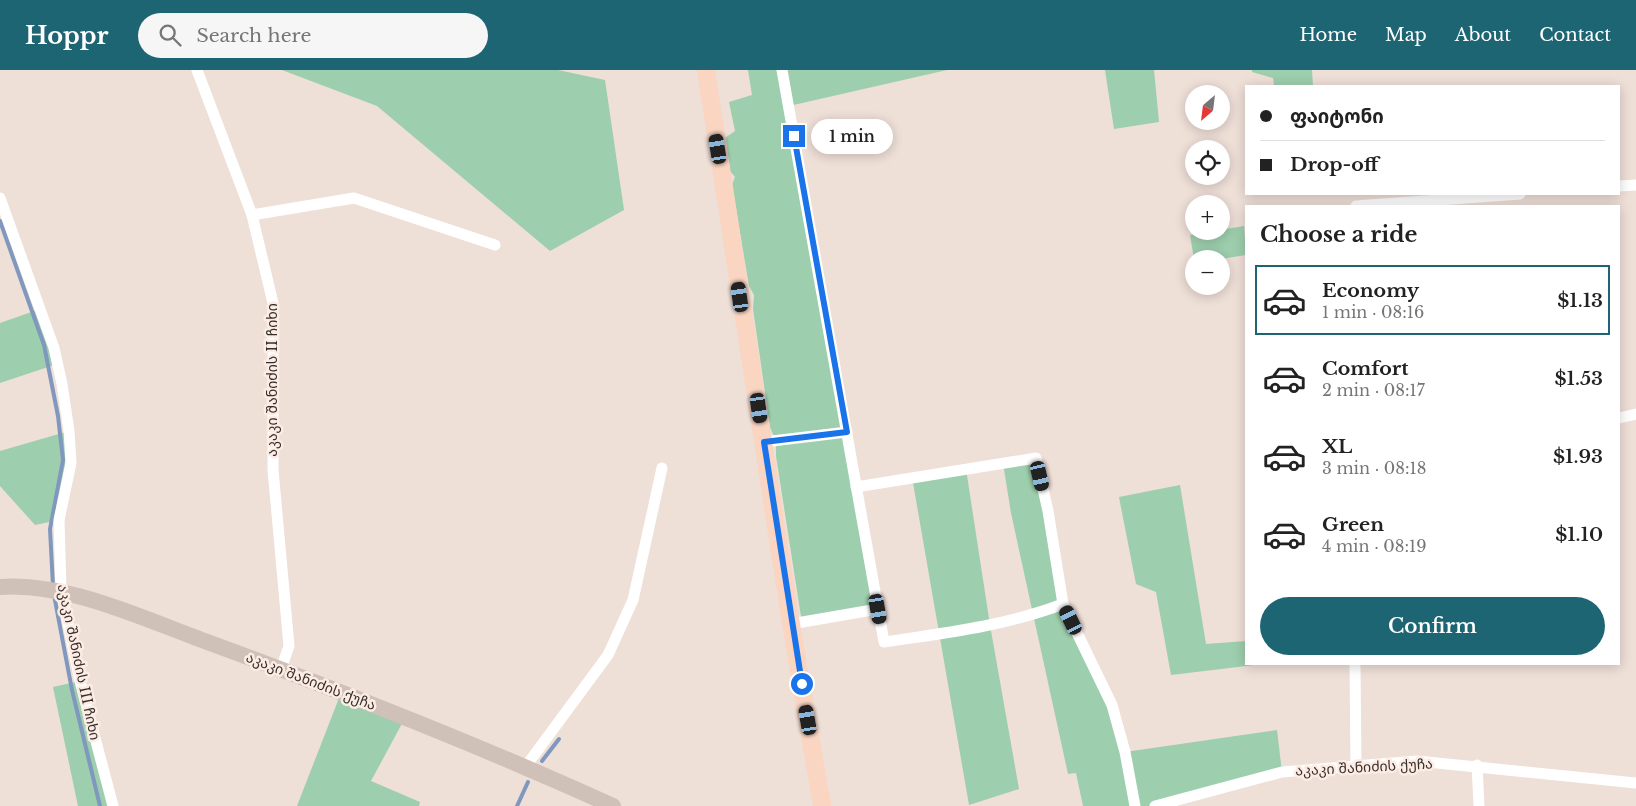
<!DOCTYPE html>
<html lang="en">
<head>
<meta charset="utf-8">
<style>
	body { margin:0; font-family:"Libre Baskerville","Noto Sans Georgian",serif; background:#f6f6f6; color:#222; height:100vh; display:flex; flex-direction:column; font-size:19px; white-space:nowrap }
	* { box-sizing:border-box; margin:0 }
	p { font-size:16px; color:#767676 }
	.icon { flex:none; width:28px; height:28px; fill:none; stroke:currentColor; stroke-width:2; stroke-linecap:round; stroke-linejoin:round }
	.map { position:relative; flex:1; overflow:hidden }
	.sheet { position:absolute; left:1245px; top:135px; width:375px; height:460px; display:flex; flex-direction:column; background:#fff; border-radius:0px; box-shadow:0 2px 12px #0003 }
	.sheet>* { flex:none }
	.guide { position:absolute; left:1245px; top:15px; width:375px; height:110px; border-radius:0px; box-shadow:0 2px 12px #0003; display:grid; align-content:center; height:110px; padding:0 15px; background:#fff }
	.needle { width:32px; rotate:208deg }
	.tools { position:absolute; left:1185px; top:15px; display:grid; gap:10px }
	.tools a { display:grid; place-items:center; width:45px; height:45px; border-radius:50%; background:#fff; box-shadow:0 2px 12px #0003; font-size:25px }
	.end { position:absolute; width:22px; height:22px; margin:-11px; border:6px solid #1a73e8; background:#fff; box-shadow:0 0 0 2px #fff }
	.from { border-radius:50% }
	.bubble { position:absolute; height:35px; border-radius:18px; background:#fff; box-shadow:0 2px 12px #0003; font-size:16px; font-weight:600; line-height:35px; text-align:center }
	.car { position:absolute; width:15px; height:30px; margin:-15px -8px; border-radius:6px; box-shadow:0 0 4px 1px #0007; background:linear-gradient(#222 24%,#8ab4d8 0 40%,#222 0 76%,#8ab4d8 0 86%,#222 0) }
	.guide b { display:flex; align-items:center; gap:18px; height:48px; font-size:19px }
	.guide b+b { border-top:1px solid #e0e0e0 }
	.guide i { width:12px; height:12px; background:#222 }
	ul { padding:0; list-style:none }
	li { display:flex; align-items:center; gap:15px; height:70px; margin:0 10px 8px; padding:0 5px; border:2px solid transparent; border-radius:0px }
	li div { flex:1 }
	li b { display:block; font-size:19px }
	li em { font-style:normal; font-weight:600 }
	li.on { border-color:#1e6574 }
	li>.icon { width:45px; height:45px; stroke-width:1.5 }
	h2 { padding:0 15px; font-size:22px; line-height:60px }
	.action { display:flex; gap:10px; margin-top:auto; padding:10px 15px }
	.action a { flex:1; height:58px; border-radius:30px; background:#1e6574; color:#fff; font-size:20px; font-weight:600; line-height:58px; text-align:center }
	header { display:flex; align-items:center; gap:30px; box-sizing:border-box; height:70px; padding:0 25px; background:#1e6574; color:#fff }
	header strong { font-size:24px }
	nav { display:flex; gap:28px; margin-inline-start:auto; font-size:18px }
	.search { width:350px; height:45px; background:#f6f6f6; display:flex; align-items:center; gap:12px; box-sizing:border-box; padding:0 18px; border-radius:28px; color:#767676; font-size:19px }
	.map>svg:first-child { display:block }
</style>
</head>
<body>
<header>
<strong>Hoppr</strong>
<div class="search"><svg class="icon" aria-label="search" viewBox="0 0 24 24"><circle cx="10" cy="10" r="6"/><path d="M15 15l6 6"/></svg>Search here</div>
<nav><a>Home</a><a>Map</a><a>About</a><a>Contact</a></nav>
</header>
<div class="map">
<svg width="1636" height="736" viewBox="0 0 1636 736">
	<rect width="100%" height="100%" fill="#eedfd7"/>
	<g fill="#9dcead">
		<polygon points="282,0 558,0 605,10 624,140 550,181 377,36"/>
		<polygon points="748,0 947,0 789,36 878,539 802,552 800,540 776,386 776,371 770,357 753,239 754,225 749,216 732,115 735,107 730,101 725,68 735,61 729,32 752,25"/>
		<polygon points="1105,0 1154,0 1159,52 1114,59"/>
		<polygon points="1252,0 1312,0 1313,16 1274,16 1273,8 1252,2"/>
		<polygon points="1244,156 1246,185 1221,189 1194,189 1190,165"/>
		<polygon points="40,239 57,294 0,313 0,253"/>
		<polygon points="69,361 59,450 35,455 0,416 0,381"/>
		<polygon points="1036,388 1063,534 1112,635 1125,682 1277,660 1282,702 1155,736 1083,736 1076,703 1068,704 1011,443 1003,393"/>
		<polygon points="966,399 990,555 1019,719 969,735 912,407"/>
		<polygon points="1180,415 1206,574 1246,571 1246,594 1263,594 1171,605 1156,522 1136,514 1119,427"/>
		<polygon points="80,611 113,736 78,736 53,617"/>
		<polygon points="341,623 405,648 371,711 420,732 419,736 297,736"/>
	</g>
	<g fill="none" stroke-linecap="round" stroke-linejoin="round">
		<g stroke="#8097be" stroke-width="4">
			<polyline points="0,151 44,275 58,346 63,390 50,459 53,516"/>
			<polyline points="54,525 72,620 100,736"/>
			<polyline points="542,691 559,669"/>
			<polyline points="517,736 528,712"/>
		</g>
		<g stroke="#fff" stroke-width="11">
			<polyline points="197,0 252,145 273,233 273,400 289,576 281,599"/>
			<path d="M 782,0 L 884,572 C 945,563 1005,556 1063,534"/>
			<polyline points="1619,116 1636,115"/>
			<polyline points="0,128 54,278 62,314 69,361 71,393 59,450 61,520 80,611 113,736"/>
			<polyline points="1356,136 1520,124"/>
			<polyline points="252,145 354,128 495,175"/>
			<polyline points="1619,348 1636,344"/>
			<polyline points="764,372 847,362"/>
			<polyline points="856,417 1036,388 1048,441 1063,534 1112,635 1125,682 1135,736"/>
			<polyline points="791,554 878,539"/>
			<polyline points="1355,594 1356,696"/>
			<polyline points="1477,695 1479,736"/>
			<polyline points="526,696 608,585 633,530 662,398"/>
			<polyline points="1155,736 1282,702 1417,691 1636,713"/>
		</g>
		<path stroke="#cfc0b8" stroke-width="16" d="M 0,517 C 68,512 146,550 210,573 C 346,623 481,676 613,736"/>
		<polyline stroke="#fad5c2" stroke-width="18" points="706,0 791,554 822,736"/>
	</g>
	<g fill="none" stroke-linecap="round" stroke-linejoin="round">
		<polyline stroke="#1a73e8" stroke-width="6" points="794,66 847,362 764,372 802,614"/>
	</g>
	<g text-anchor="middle" stroke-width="5" stroke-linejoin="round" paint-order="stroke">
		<g font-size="14" fill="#36302d" stroke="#fcece4">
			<text transform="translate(272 310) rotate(-90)" y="5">აკაკი შანიძის II ჩიხი</text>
			<text transform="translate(79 592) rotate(78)" y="5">აკაკი შანიძის III ჩიხი</text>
			<text transform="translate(311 611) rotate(21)" y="5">აკაკი შანიძის ქუჩა</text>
			<text transform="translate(1364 697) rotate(-3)" y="5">აკაკი შანიძის ქუჩა</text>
		</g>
	</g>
</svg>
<div class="tools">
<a><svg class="needle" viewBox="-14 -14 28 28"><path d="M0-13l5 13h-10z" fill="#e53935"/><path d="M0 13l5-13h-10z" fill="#767676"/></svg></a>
<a><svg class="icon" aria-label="locate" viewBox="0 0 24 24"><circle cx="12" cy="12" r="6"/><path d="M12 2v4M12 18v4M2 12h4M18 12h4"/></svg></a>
<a>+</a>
<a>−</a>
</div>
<i class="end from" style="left:802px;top:614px"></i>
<i class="end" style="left:794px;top:66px"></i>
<div class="bubble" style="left:811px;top:49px;width:82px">1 min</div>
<i class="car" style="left:718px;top:79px;rotate:351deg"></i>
<i class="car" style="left:740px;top:227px;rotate:352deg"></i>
<i class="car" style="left:759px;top:338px;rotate:172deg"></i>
<i class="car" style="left:1040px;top:406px;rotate:167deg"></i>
<i class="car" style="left:878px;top:539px;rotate:170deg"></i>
<i class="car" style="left:1071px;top:550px;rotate:334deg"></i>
<i class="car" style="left:808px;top:650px;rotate:350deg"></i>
<div class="guide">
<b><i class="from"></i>ფაიტონი</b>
<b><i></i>Drop-off</b>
</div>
<section class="sheet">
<h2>Choose a ride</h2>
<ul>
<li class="on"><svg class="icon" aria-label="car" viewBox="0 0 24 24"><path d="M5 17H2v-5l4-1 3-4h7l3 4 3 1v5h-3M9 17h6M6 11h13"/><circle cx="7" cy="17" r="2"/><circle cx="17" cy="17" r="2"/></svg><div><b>Economy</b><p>1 min · 08:16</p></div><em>$1.13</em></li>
<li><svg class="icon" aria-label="car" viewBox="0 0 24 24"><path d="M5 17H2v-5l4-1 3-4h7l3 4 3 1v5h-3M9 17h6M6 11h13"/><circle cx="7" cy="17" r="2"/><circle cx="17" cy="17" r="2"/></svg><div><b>Comfort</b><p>2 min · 08:17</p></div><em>$1.53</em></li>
<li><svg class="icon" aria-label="car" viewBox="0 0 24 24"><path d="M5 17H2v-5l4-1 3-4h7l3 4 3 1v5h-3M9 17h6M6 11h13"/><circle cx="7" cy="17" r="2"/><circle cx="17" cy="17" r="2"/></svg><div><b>XL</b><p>3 min · 08:18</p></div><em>$1.93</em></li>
<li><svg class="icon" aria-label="car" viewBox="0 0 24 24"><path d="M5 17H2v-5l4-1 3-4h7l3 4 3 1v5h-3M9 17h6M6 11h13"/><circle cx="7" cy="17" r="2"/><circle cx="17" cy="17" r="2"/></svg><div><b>Green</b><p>4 min · 08:19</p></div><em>$1.10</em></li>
</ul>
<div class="action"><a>Confirm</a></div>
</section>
</div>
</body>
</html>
